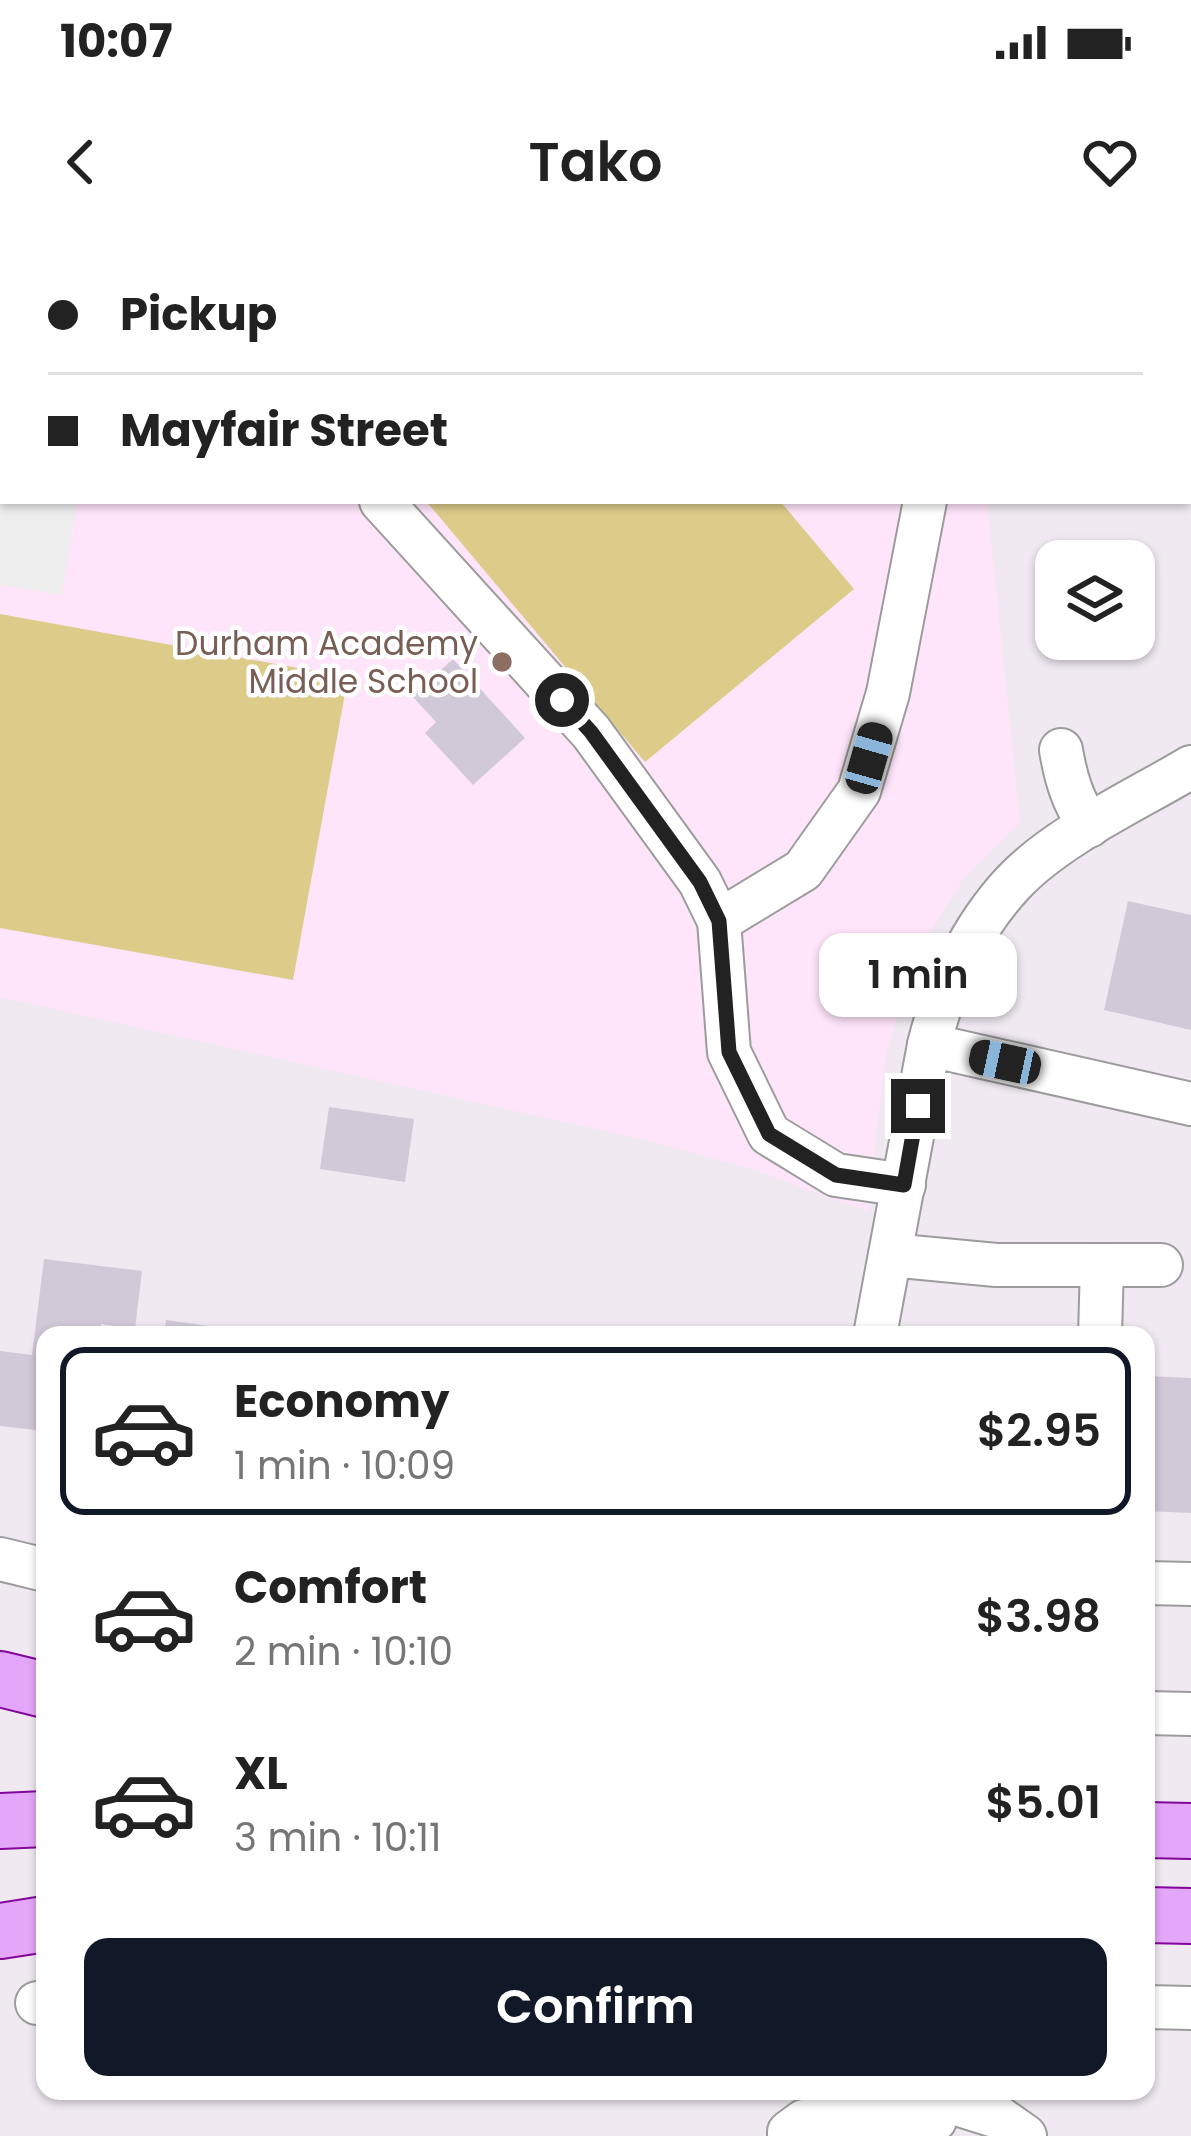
<!DOCTYPE html>
<html lang="en">
<head>
<meta charset="utf-8">
<style>
	body { margin:0; font-family:Poppins,sans-serif; background:#f2f2f2; color:#222; height:100vh; display:flex; flex-direction:column; font-size:45px; white-space:nowrap }
	* { box-sizing:border-box; margin:0 }
	p { font-size:39px; color:#767676 }
	.icon { flex:none; width:66px; height:66px; fill:none; stroke:currentColor; stroke-width:2; stroke-linecap:round; stroke-linejoin:round }
	.map { position:relative; flex:1; overflow:hidden }
	.side { position:absolute; left:36px; top:1086px; width:1119px; height:774px; display:flex; flex-direction:column; background:#fff; border-radius:24px; box-shadow:0 3px 9px #0004 }
	.side>* { flex:none }
	.hud { position:absolute; left:0px; top:0px; width:1191px; height:264px; box-shadow:0 3px 9px #0004; display:grid; align-content:center; height:264px; padding:0 48px; background:#fff }
	.controls { position:absolute; left:1035px; top:300px; display:grid; gap:24px }
	.controls a { display:grid; place-items:center; width:120px; height:120px; border-radius:24px; background:#fff; box-shadow:0 3px 9px #0004; font-size:60px }
	.end { position:absolute; width:54px; height:54px; margin:-27px; border:15px solid #222; background:#fff; box-shadow:0 0 0 6px #fff }
	.from { border-radius:50% }
	.bubble { position:absolute; height:84px; border-radius:24px; background:#fff; box-shadow:0 3px 9px #0004; font-size:39px; font-weight:600; line-height:84px; text-align:center }
	.car { position:absolute; width:36px; height:72px; margin:-36px -18px; border-radius:15px; box-shadow:0 0 9px 3px #0007; background:linear-gradient(#222 24%,#8ab4d8 0 40%,#222 0 76%,#8ab4d8 0 86%,#222 0) }
	.hud b { display:flex; align-items:center; gap:42px; height:114px; font-size:45px }
	.hud b+b { border-top:3px solid #e0e0e0 }
	.hud i { width:30px; height:30px; background:#222 }
	ul { padding:21px 0 0; list-style:none }
	li { display:flex; align-items:center; gap:36px; height:168px; margin:0 24px 18px; padding:0 24px; border:6px solid transparent; border-radius:24px }
	li div { flex:1 }
	li b { display:block; font-size:45px }
	li em { font-style:normal; font-weight:600 }
	li.active { border-color:#111827 }
	li>.icon { width:108px; height:108px; stroke-width:1.5 }
	.cta { display:flex; gap:24px; margin-top:auto; padding:24px 48px }
	.cta a { flex:1; height:138px; border-radius:24px; background:#111827; color:#fff; font-size:48px; font-weight:600; line-height:138px; text-align:center }
	.status { display:flex; justify-content:space-between; align-items:center; height:84px; padding:0 60px; background:#fff; direction:ltr }
	.status svg { height:33px; fill:currentColor }
	header { display:flex; justify-content:space-between; align-items:center; height:156px; padding:0 48px; background:#fff; font-size:54px; font-weight:600 }
	.map>svg:first-child { display:block }
</style>
</head>
<body>
<div class="status"><b>10:07</b><svg viewBox="0 0 49 12"><path d="M0 12V9h3v3zM5 12V6h3v6zM10 12V3h3v9zM15 12V0h3v12zM26 1h20v11H26zM47 4h2v5h-2z"/></svg></div>
<header><svg class="icon" aria-label="back" viewBox="0 0 24 24"><path d="M15 5l-7 7 7 7"/></svg>Tako<svg class="icon" aria-label="heart" viewBox="0 0 24 24"><path d="M12 20l-8-8c-3-5 5-10 8-4 3-6 11-1 8 4z"/></svg></header>
<div class="map">
<svg width="1191" height="1896" viewBox="0 0 1191 1896">
	<rect width="100%" height="100%" fill="#f0e9f2"/>
	<polygon fill="#fee5fa" points="0,0 1023,0 1023,3 3,3 3,261 987,261 1020,583 964,638 931,690 903,760 886,813 867,971 751,929 650,901 0,757"/>
	<g fill="#ddcb8a">
		<polygon points="426,261 780,261 854,349 645,522"/>
		<polygon points="0,374 348,437 293,740 0,688"/>
	</g>
	<polygon fill="#eee" points="0,186 3,186 3,261 77,261 62,355 0,345"/>
	<g fill="#d2c9d8">
		<polygon points="453,419 525,498 473,545 425,493 436,482 412,456"/>
		<polygon points="1128,661 1191,675 1191,790 1104,770"/>
		<polygon points="329,867 414,879 405,942 320,929"/>
		<polygon points="44,1019 142,1031 135,1089 101,1084 100,1095 45,1095 45,1191 0,1186 0,1111 32,1115"/>
		<polygon points="166,1080 209,1086 208,1095 164,1095"/>
		<polygon points="1146,1136 1191,1138 1191,1273 1146,1271"/>
	</g>
	<g fill="none" stroke-linecap="round" stroke-linejoin="round">
		<defs>
			<g id="minor">
				<polyline points="974,3 975,0"/>
				<polyline points="381,261 591,492 700,642 719,681 729,812 769,894 836,935 904,945"/>
				<path d="M 1061,510 C 1066,540 1073,561 1089,586"/>
				<polyline points="719,681 803,630 859,551 888,453 925,261"/>
				<polyline points="929,805 1191,864"/>
				<polyline points="890,1015 996,1025 1161,1025"/>
				<path d="M 875,1095 L 929,805 C 943,747 972,687 1013,643 C 1057,596 1136,560 1191,527"/>
				<polyline points="1100,1095 1102,1025"/>
				<polyline points="0,1319 45,1330"/>
				<polyline points="1146,1343 1191,1344"/>
				<polyline points="1146,1473 1191,1474"/>
				<polyline points="37,1763 45,1762"/>
				<polyline points="1146,1767 1191,1768"/>
				<polyline points="960,1851 963,1866 998,1877 1025,1896"/>
				<polyline points="789,1896 789,1892 804,1881 935,1880"/>
			</g>
			<g id="major">
				<polyline points="0,1439 45,1450"/>
				<polyline points="0,1581 45,1579"/>
				<polyline points="1146,1590 1191,1591"/>
				<polyline points="1146,1675 1191,1676"/>
				<polyline points="0,1691 45,1684"/>
			</g>
		</defs>
		<use href="#minor" stroke="#9c9c9c" stroke-width="46"/>
		<use href="#major" stroke="#83059b" stroke-width="58"/>
		<polyline stroke="#9976f6" stroke-width="6" stroke-dasharray="6 6" stroke-linecap="butt" points="0,150 3,150"/>
		<use href="#minor" stroke="#fff" stroke-width="42"/>
		<use href="#major" stroke="#e4a6f9" stroke-width="54"/>
	</g>
	<g fill="none" stroke-linecap="round" stroke-linejoin="round">
		<polyline stroke="#222" stroke-width="15" points="562,460 591,492 700,642 719,681 729,812 769,894 836,935 904,945 918,866"/>
	</g>
	<circle fill="#8d6e63" stroke="#fff" stroke-width="4.5" cx="502" cy="422" r="12"/>
	<g text-anchor="middle" stroke-width="9" stroke-linejoin="round" paint-order="stroke">
		<g font-size="33" fill="#785e54" stroke="#fff" text-anchor="end">
			<text x="478" y="415">Durham Academy<tspan x="478" dy="38">Middle School</tspan></text>
		</g>
	</g>
</svg>
<div class="controls">
<a><svg class="icon" aria-label="layers" viewBox="0 0 24 24"><path d="M12 4l9 5-9 5-9-5zM3 14l9 5 9-5"/></svg></a>
</div>
<i class="end from" style="left:562px;top:460px"></i>
<i class="end" style="left:918px;top:866px"></i>
<div class="bubble" style="left:819px;top:693px;width:198px">1 min</div>
<i class="car" style="left:869px;top:518px;rotate:16deg"></i>
<i class="car" style="left:1005px;top:822px;rotate:282deg"></i>
<div class="hud">
<b><i class="from"></i>Pickup</b>
<b><i></i>Mayfair Street</b>
</div>
<section class="side">
<ul>
<li class="active"><svg class="icon" aria-label="car" viewBox="0 0 24 24"><path d="M5 17H2v-5l4-1 3-4h7l3 4 3 1v5h-3M9 17h6M6 11h13"/><circle cx="7" cy="17" r="2"/><circle cx="17" cy="17" r="2"/></svg><div><b>Economy</b><p>1 min · 10:09</p></div><em>$2.95</em></li>
<li><svg class="icon" aria-label="car" viewBox="0 0 24 24"><path d="M5 17H2v-5l4-1 3-4h7l3 4 3 1v5h-3M9 17h6M6 11h13"/><circle cx="7" cy="17" r="2"/><circle cx="17" cy="17" r="2"/></svg><div><b>Comfort</b><p>2 min · 10:10</p></div><em>$3.98</em></li>
<li><svg class="icon" aria-label="car" viewBox="0 0 24 24"><path d="M5 17H2v-5l4-1 3-4h7l3 4 3 1v5h-3M9 17h6M6 11h13"/><circle cx="7" cy="17" r="2"/><circle cx="17" cy="17" r="2"/></svg><div><b>XL</b><p>3 min · 10:11</p></div><em>$5.01</em></li>
</ul>
<div class="cta"><a>Confirm</a></div>
</section>
</div>
</body>
</html>
